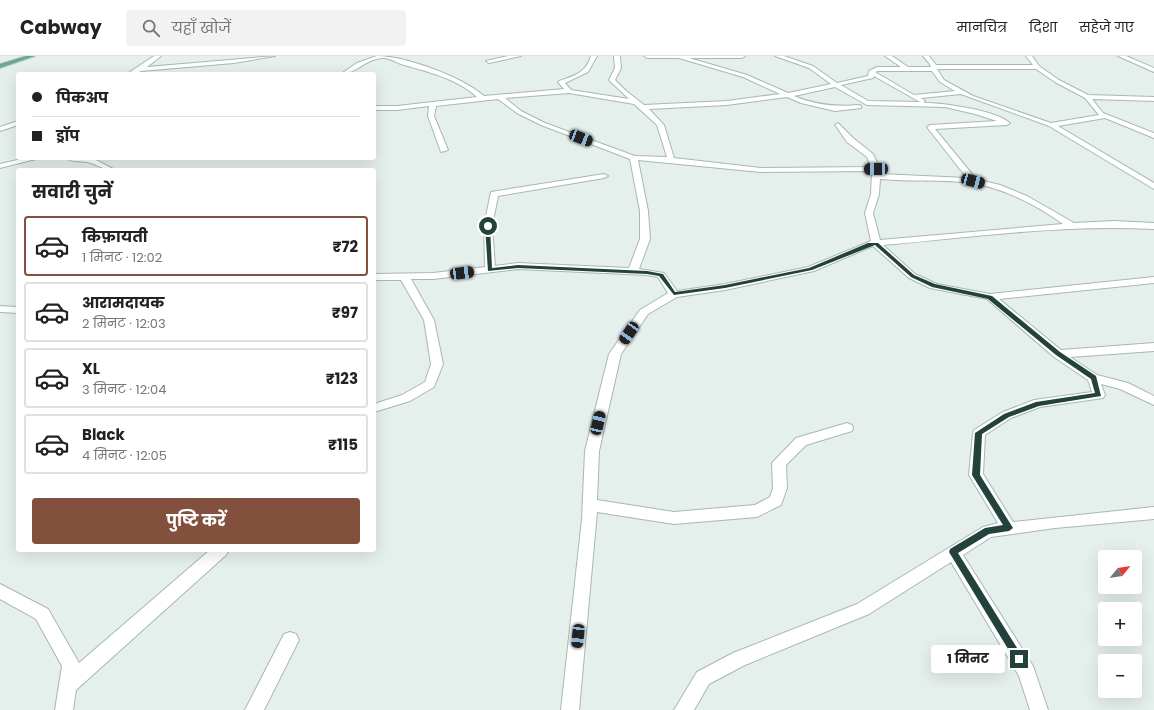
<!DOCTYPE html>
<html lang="hi">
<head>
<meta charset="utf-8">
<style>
	body { margin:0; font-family:Poppins,"Noto Sans Devanagari",sans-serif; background:#f2f2f2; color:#222; height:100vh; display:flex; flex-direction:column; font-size:15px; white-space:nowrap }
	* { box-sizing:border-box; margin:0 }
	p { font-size:13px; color:#767676 }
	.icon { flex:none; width:22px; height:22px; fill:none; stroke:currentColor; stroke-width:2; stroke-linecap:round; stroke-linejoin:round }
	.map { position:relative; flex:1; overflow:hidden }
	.sheet { position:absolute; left:16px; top:112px; width:360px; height:384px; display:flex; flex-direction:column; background:#fff; border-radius:4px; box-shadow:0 4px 16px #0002 }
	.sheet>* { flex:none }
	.hud { position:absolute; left:16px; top:16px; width:360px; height:88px; border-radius:4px; box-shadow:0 4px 16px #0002; display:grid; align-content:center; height:88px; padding:0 16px; background:#fff }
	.needle { width:26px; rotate:60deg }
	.tools { position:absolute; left:1098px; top:494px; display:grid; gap:8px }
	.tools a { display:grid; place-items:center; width:44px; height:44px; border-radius:4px; background:#fff; box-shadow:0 4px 16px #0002; font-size:20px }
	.end { position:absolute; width:18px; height:18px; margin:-9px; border:5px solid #23423b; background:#fff; box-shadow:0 0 0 2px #fff }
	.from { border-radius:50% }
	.bubble { position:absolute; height:28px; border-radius:4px; background:#fff; box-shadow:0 4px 16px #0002; font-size:13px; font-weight:700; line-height:28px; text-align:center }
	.car { position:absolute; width:12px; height:24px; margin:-12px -6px; border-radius:5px; box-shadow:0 0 3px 1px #0007; background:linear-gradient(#222 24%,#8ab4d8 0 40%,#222 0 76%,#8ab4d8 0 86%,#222 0) }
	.hud b { display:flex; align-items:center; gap:14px; height:38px; font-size:15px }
	.hud b+b { border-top:1px solid #e0e0e0 }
	.hud i { width:10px; height:10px; background:#222 }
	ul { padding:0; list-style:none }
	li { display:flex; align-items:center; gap:12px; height:60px; margin:0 8px 6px; padding:0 8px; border:2px solid #e0e0e0; border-radius:4px }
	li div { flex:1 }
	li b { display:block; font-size:15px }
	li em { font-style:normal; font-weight:700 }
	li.current { border-color:#82503c }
	li>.icon { width:36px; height:36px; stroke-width:1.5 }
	h2 { padding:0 16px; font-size:18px; line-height:48px }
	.primary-button { display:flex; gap:8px; margin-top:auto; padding:8px 16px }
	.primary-button a { flex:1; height:46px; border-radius:4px; background:#82503c; color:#fff; font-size:16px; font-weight:700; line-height:46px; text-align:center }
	header { display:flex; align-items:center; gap:24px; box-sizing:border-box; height:56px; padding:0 20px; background:#fff; border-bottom:1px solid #e0e0e0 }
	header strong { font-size:19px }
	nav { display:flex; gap:22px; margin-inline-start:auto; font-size:14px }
	.search { width:280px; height:36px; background:#f2f2f2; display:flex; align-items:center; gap:10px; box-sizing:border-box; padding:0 14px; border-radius:4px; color:#767676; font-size:15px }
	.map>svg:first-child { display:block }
</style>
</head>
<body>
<header>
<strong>Cabway</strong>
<div class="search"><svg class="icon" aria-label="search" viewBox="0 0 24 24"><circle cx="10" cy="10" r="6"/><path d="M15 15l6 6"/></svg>यहाँ खोजें</div>
<nav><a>मानचित्र</a><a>दिशा</a><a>सहेजे गए</a></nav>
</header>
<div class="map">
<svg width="1154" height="654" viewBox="0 0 1154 654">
	<rect width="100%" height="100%" fill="#e5efeb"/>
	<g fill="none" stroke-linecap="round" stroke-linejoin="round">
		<defs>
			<g id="minor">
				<polygon points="154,0 161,0 147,11 275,0 234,7 141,15 135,18 127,18"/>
				<path d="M 377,0 C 406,0 462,21 484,40 L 564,33 L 558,26 L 559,25 C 574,20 586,17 591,0 L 597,0 L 588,16 L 565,27 L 571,34 L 629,43 L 609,24 L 615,12 L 614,0 L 620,0 L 621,12 L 615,24 L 625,34 L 644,49 L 727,45 L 780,38 L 743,21 L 679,2 L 647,2 L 644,0 L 745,0 L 742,2 L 689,2 L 747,19 L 788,37 L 831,28 L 809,12 L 775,0 L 784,0 L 813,10 L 837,27 L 868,20 L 869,15 L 877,11 L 901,11 L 885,0 L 892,0 L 908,11 L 931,11 L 929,7 L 923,0 L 929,0 L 936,9 L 1033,9 L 1026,0 L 1032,0 L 1039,10 L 1059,24 L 1088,39 L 1154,41 L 1154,45 L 1092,43 L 1103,57 L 1154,77 L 1154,82 L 1105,62 L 1058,70 L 1154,127 L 1154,133 L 1049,70 L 961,38 L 921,42 L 925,45 L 924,47 C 944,47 995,54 1010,67 L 1007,69 L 935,73 L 976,123 L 1000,129 L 1027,140 L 1074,167 L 1114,165 L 1154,167 L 1154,173 C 1064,168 973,181 883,189 L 915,218 L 937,228 L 990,238 L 1154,221 L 1154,227 L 999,243 L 1061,294 L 1154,287 L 1154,295 L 1070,301 L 1097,319 L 1128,327 L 1154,340 L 1154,349 L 1120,333 L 1101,328 L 1105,339 L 1103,342 L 1040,351 L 1011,362 L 985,379 L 983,418 L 1013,466 L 1154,451 L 1154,463 L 1055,472 L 991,481 L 963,499 L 1033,610 L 1048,654 L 1030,654 L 1019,620 L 951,506 L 869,558 L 745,609 L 709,628 L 694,654 L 674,654 L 697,616 L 733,597 L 857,548 L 983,471 L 998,467 L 969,419 L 973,377 L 974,374 L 1003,356 L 1034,344 L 1092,336 L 1088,324 L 1054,301 L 987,243 L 930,232 L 909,222 L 873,190 L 814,215 L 725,234 L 677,241 L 648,258 L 621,298 L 599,395 L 597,444 L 674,456 L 755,449 L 770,441 L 773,432 L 772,407 L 796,382 L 847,367 L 852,369 L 853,372 L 852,375 L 806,389 L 786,409 L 787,432 L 781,449 L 757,461 L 674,468 L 597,456 L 579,654 L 561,654 L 582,463 L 585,395 L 609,298 L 640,254 L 668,237 L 658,221 L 647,219 L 518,213 L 433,223 L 411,223 L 434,264 L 443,308 L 434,331 L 410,345 L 374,356 L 374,348 L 402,339 L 425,326 L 431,308 L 424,264 L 401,224 L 374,224 L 374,218 L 433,217 L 485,211 L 484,170 L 491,136 L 604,118 L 608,120 L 604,122 L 498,140 L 492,170 L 495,210 L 518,207 L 629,212 L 640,183 L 640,155 L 630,103 L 541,69 L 517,57 L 498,43 L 436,50 L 434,60 L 448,94 L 441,96 L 428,60 L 429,50 L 397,54 L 374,54 L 374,50 L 397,50 L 477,41 C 456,22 428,16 401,8 C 396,6 389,2 384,2 C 368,1 356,18 341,18 L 357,7 ZM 937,13 L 1036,13 L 1055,26 L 1085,42 L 1099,59 L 1051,67 L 973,40 L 944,24 ZM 878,15 L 932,15 L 940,26 L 955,35 L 914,39 L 875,16 ZM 874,20 L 920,46 L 868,45 L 841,29 L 873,22 ZM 835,31 L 867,49 L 945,51 L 975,58 L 997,65 L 930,69 L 927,71 L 967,122 L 880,118 L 880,113 L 873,98 L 853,82 L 838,67 L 835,69 L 836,70 L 847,86 L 867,101 L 871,111 L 761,112 L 674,102 L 664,69 L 649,53 L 727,49 L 787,41 L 801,47 L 835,55 L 861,52 L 861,50 L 859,49 C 836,51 815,49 794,40 ZM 569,37 L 634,48 L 657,69 L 667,101 L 635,100 L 545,67 L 521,55 L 505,42 ZM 638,104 L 761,116 L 872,115 L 871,138 L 865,157 L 871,185 L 808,211 L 725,228 L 677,235 L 664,217 L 639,213 L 650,183 L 648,155 ZM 880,123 C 910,126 941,123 971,127 C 1004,132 1036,149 1063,168 L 880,184 L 873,157 L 879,138 Z"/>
				<polygon points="508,0 521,0 489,7 486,5"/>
				<polygon points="1118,0 1126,0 1154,12 1154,16"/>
				<polygon points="18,65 18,69 0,75 0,71"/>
				<polygon points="26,102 40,102 0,112 0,108"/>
				<path d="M 65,102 L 92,102 L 115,114 C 101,114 98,108 87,106 C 80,105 71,106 65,102 Z"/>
				<polygon points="0,250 18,251 18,257 0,256"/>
				<polygon points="210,494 229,494 226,499 76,634 73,654 55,654 62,610 36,563 0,543 0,528 48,553 79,607"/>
				<polygon points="290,576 296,578 299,584 264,654 245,654 284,578"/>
			</g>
			<polygon id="major" points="26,0 35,0 0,12 0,8"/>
		</defs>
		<use href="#minor" stroke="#a7b8b3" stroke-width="2"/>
		<use href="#major" stroke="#c1cac8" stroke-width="2"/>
		<use href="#minor" fill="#fff" fill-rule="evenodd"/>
		<use href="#major" fill="#68a699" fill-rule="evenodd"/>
	</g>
	<polygon fill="#23423b" points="488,168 490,170 492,212 518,209 647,215 663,218 675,236 725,229 809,212 868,187 878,187 914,219 935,228 992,240 1060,296 1096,320 1101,340 1039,350 1009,361 982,378 980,419 1013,472 1009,475 989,478 958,497 1022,600 1022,606 1016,606 949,496 950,493 985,472 1003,469 972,419 975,377 1004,358 1036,346 1095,337 1091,323 1056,299 988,243 932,231 911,221 875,189 812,214 725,232 674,239 659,220 647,218 518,212 488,215 485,170"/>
</svg>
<div class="tools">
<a><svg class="needle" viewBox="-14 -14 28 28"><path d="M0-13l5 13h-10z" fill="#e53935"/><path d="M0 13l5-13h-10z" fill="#767676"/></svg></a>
<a>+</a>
<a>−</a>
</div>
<i class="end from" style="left:488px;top:170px"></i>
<i class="end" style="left:1019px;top:603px"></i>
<div class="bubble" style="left:931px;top:589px;width:74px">1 मिनट</div>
<i class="car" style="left:581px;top:82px;rotate:111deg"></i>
<i class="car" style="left:876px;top:113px;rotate:269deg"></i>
<i class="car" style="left:973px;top:125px;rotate:105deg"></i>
<i class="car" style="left:462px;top:217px;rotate:83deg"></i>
<i class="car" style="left:629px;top:277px;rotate:214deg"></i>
<i class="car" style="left:598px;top:367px;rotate:13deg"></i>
<i class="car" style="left:578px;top:580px;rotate:186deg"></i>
<div class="hud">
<b><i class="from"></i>पिकअप</b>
<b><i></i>ड्रॉप</b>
</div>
<section class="sheet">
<h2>सवारी चुनें</h2>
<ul>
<li class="current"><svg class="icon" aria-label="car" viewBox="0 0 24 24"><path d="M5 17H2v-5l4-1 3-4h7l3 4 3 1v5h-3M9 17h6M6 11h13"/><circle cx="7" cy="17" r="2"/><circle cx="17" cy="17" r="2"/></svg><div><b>किफ़ायती</b><p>1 मिनट · 12:02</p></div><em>₹72</em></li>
<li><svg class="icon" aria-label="car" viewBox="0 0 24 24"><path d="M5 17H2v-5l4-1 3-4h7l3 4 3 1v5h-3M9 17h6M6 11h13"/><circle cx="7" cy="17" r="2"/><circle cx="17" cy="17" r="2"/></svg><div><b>आरामदायक</b><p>2 मिनट · 12:03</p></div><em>₹97</em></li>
<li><svg class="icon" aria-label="car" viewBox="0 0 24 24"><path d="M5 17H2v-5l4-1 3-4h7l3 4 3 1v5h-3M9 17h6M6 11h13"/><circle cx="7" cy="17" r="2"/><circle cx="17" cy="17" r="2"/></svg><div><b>XL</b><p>3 मिनट · 12:04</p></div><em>₹123</em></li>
<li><svg class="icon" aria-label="car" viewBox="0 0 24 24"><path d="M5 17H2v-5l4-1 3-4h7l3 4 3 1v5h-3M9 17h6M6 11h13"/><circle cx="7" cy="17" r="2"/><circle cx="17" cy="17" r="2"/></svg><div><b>Black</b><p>4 मिनट · 12:05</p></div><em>₹115</em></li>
</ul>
<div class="primary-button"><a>पुष्टि करें</a></div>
</section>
</div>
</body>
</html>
